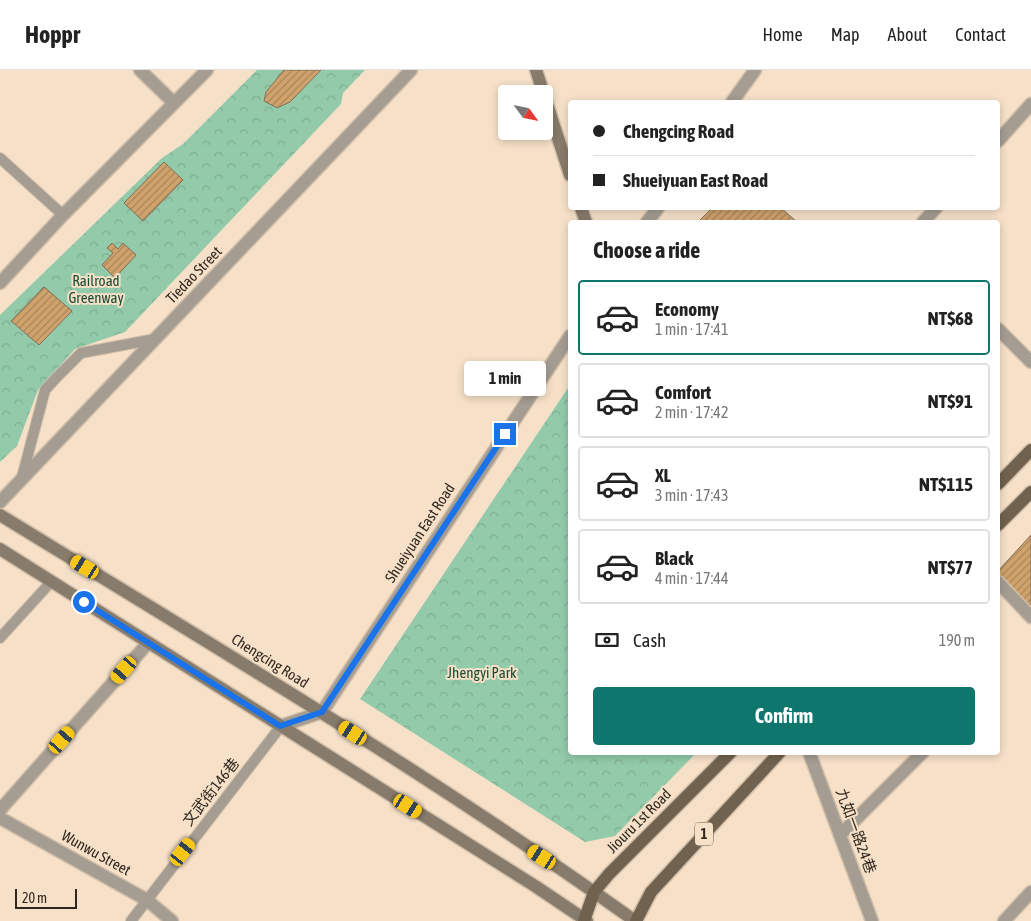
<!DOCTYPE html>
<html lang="en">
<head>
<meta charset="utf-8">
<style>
	body { margin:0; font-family:"Asap Condensed","Noto Sans TC",sans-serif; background:#f2f2f2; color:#222; height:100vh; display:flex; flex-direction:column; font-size:19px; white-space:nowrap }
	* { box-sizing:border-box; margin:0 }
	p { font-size:16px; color:#767676 }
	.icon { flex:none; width:28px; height:28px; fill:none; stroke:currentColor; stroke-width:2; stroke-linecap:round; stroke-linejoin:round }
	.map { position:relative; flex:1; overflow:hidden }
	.drawer { position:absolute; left:568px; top:150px; width:432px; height:535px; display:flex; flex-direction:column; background:#fff; border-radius:5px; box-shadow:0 2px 8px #0003 }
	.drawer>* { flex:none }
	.guide { position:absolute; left:568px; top:30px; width:432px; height:110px; border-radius:5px; box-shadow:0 2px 8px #0003; display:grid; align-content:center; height:110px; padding:0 25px; background:#fff }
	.needle { width:32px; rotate:123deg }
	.controls { position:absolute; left:498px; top:15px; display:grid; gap:10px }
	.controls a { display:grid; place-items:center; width:55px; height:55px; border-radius:5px; background:#fff; box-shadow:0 2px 8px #0003; font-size:25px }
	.scale { position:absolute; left:15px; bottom:12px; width:62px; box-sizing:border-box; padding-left:5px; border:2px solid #2f271e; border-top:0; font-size:14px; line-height:18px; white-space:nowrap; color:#2f271e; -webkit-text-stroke:4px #f6e0c8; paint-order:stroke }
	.end { position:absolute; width:22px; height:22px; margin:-11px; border:6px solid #1a73e8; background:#fff; box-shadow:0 0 0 2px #fff }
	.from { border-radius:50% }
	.bubble { position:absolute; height:35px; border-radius:5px; background:#fff; box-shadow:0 2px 8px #0003; font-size:16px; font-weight:700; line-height:35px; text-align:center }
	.car { position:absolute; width:15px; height:30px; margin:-15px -8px; border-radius:6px; box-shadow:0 0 4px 1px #0007; background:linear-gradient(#f5c518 24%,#345 0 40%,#f5c518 0 76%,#345 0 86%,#f5c518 0) }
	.guide b { display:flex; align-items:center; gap:18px; height:48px; font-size:19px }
	.guide b+b { border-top:1px solid #e0e0e0 }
	.guide i { width:12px; height:12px; background:#222 }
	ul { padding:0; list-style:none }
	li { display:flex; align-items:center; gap:15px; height:75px; margin:0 10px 8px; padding:0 15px; border:2px solid #e0e0e0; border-radius:5px }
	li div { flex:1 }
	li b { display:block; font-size:19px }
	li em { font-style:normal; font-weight:700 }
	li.on { border-color:#0f766e }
	li>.icon { width:45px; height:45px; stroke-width:1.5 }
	h2 { padding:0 25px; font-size:22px; line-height:60px }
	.pay { display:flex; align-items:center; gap:12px; height:55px; padding:0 25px; font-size:19px }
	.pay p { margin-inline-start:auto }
	.button { display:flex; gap:10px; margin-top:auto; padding:10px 25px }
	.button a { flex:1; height:58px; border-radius:5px; background:#0f766e; color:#fff; font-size:20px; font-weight:700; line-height:58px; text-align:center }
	header { display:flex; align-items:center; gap:30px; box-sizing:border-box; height:70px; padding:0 25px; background:#fff; border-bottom:1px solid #e0e0e0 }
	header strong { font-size:24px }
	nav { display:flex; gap:28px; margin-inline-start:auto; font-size:18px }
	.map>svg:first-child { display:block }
</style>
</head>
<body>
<header>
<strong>Hoppr</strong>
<nav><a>Home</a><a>Map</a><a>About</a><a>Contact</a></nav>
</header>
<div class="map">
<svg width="1031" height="851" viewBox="0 0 1031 851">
	<defs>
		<pattern id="park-crowns" width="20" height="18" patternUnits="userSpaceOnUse" patternTransform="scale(1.25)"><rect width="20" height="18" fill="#93cbaa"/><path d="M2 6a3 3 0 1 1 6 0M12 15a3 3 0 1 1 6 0" fill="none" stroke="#7fae92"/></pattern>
		<pattern id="building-hatch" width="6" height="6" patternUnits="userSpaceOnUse" patternTransform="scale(1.25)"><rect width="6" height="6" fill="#d0a36d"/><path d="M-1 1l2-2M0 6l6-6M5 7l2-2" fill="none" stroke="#a98559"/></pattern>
	</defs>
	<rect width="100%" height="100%" fill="#f6e0c8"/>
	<g fill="url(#park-crowns)">
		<polygon points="257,0 365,0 343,23 341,34 125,262 75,279 38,320 17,376 0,392 0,245 162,88 183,74"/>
		<polygon points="570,315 570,682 696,683 615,766 585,772 360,629"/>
	</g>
	<g fill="url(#building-hatch)" stroke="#816e58">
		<polygon points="284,0 321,0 290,32 277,38 264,31 266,22"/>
		<polygon points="164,92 183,110 143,151 124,133"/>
		<polygon points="712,138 781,138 797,152 698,152"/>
		<polygon points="112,173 118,179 123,173 136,185 115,208 102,195 113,183 107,178"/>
		<polygon points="44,217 72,241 39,275 11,251"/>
		<polygon points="1031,465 1031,540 998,509 998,501"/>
	</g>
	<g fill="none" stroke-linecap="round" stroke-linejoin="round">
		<defs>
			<g id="lane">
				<polyline points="0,88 63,145"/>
				<polyline points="22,407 45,320 57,307 81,283 155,269"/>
				<polyline points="0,568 51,512"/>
				<polyline points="131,851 281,656"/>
			</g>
			<g id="street">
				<polyline points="140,0 174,33"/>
				<polyline points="732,32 755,0"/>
				<polyline points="998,71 1031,34"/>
				<polyline points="647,152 658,138"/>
				<polyline points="923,152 936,138"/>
				<polyline points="0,213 63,145 207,0"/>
				<polyline points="998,259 1031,292"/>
				<polyline points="0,432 411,0"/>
				<polyline points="998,512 1031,547"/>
				<polyline points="281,656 322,642 570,266"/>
				<polyline points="809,682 872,851"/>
				<polyline points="0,740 148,573"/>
				<polyline points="0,748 147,830 172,851"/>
				<polyline points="840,765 923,682"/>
				<polyline points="1004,851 1031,822"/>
			</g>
			<g id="secondary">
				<polyline points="536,0 570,105"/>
				<polyline points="581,138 586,152"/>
				<path d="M 0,445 C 214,576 431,705 635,851"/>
				<polyline points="0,479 535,816 587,851"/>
			</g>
			<g id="primary">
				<polyline points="998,414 1031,380"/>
				<polyline points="998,455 1031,422"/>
				<polyline points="584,851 594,822 609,804 731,682"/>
				<polyline points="636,851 651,822 780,682"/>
			</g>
		</defs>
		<use href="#lane" stroke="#d2bfa9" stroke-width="12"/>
		<use href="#street" stroke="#d2bfa9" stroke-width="15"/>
		<use href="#secondary" stroke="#d2bfa9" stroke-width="15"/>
		<use href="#primary" stroke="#d2bfa9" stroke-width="15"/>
		<use href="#lane" stroke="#a59d92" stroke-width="10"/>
		<use href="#street" stroke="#a59d92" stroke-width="12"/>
		<use href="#secondary" stroke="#877b6b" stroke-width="12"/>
		<use href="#primary" stroke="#71624f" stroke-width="12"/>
	</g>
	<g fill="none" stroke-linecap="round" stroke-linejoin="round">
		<polyline stroke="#1a73e8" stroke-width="6" points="84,532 280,656 322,642 505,364"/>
	</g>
	<g text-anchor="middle" stroke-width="4" stroke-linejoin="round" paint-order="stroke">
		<rect fill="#f6e0c8" stroke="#6b5e51" stroke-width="1" x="695" y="752.5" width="18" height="23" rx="4"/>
		<g font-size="14" font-weight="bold" fill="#2f271e">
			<text x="704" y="769">1</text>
		</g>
		<g font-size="15" fill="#2f271e" stroke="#f6e0c8">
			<text transform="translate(194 205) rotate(-46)" y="5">Tiedao Street</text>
			<text transform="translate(420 463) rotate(-57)" y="5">Shueiyuan East Road</text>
			<text transform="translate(270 591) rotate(32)" y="5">Chengcing Road</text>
			<text transform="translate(211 722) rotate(-52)" y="5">文武街146巷</text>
			<text transform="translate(639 751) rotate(-45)" y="5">Jiouru 1st Road</text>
			<text transform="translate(856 761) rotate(70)" y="5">九如一路24巷</text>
			<text transform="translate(96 783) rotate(29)" y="5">Wunwu Street</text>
		</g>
		<g font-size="15" fill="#184c33" stroke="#f6e0c8">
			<text x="96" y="216">Railroad<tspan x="96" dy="17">Greenway</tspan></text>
			<text x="482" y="608">Jhengyi Park</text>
		</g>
	</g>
</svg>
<div class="controls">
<a><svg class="needle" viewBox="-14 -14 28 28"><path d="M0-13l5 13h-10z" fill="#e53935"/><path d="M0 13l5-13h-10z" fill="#767676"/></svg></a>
</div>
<div class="scale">20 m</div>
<i class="end from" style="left:84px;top:532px"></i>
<i class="end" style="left:505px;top:364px"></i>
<div class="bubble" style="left:464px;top:291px;width:82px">1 min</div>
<i class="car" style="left:85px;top:497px;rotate:301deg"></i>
<i class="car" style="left:124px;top:600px;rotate:221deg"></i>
<i class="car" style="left:353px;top:663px;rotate:303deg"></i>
<i class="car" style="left:62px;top:670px;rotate:41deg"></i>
<i class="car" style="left:408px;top:736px;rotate:122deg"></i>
<i class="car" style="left:183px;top:782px;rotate:38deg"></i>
<i class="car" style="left:542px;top:787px;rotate:303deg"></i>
<div class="guide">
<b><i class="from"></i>Chengcing Road</b>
<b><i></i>Shueiyuan East Road</b>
</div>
<section class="drawer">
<h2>Choose a ride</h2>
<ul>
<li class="on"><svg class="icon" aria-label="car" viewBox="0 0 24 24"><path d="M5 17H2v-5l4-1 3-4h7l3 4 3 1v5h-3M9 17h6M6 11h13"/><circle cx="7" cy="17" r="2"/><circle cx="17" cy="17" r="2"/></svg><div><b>Economy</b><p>1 min · 17:41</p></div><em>NT$68</em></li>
<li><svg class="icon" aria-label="car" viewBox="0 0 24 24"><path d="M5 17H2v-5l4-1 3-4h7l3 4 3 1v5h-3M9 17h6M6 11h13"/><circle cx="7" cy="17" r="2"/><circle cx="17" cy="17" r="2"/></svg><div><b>Comfort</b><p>2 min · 17:42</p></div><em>NT$91</em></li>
<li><svg class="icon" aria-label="car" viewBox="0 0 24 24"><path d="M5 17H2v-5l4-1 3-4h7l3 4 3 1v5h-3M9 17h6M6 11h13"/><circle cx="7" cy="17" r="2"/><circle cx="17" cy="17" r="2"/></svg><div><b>XL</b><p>3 min · 17:43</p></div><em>NT$115</em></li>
<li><svg class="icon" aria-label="car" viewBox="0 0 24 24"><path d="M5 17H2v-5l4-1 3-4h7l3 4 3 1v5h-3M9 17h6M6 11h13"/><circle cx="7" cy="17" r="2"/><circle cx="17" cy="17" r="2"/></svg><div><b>Black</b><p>4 min · 17:44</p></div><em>NT$77</em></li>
</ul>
<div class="pay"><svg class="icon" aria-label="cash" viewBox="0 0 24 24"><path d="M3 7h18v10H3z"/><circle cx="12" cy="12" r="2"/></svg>Cash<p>190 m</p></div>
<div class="button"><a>Confirm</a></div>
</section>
</div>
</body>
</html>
